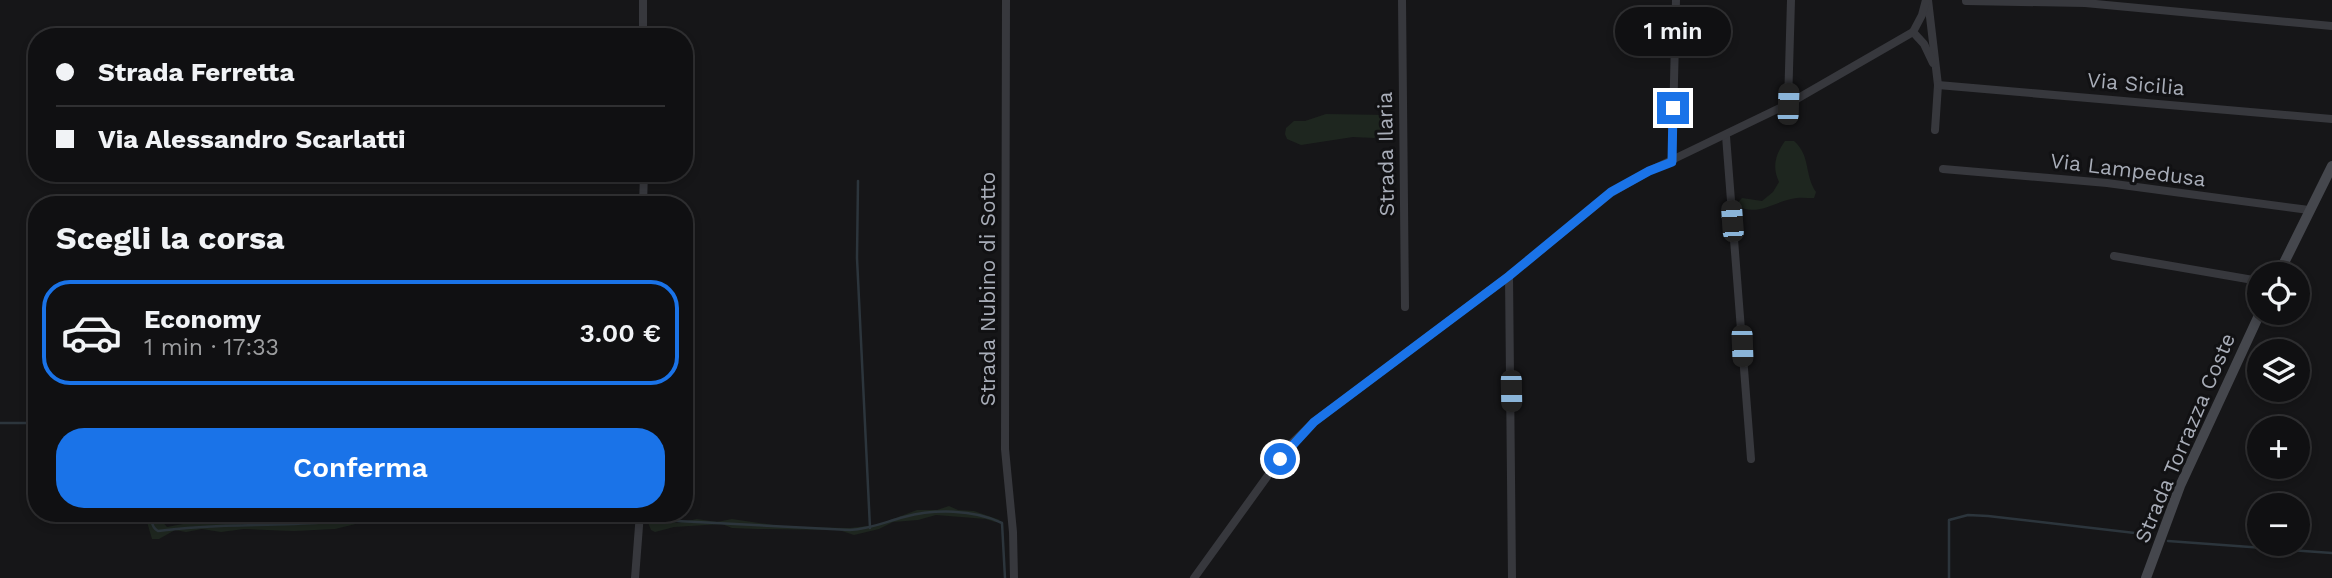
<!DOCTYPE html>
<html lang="it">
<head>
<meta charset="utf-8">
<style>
	body { margin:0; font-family:"Work Sans",sans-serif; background:#1e1e20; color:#f1f3f6; height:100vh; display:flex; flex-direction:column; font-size:26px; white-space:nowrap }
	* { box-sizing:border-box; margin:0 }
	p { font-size:23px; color:#9c9d9f }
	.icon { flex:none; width:38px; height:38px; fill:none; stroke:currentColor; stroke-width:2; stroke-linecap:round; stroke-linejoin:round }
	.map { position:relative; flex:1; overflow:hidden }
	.details { position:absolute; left:28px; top:196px; width:665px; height:326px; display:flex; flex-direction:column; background:#101012; border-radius:28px; box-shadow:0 4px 10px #0003,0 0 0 2px #303032 }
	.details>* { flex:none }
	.top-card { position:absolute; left:28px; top:28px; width:665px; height:154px; border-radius:28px; box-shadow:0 4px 10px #0003,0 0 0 2px #303032; display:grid; align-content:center; height:154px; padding:0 28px; background:#101012 }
	.controls { position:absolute; left:2247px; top:262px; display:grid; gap:14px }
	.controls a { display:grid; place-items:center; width:63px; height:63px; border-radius:50%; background:#101012; box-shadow:0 4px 10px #0003,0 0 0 2px #303032; font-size:35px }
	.end { position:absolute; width:32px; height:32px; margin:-16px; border:9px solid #1a73e8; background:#fff; box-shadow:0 0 0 4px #fff }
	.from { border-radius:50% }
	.bubble { position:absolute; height:49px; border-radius:24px; background:#101012; box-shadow:0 4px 10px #0003,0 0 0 2px #303032; font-size:23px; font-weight:600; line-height:49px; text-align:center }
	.car { position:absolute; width:21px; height:42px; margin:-21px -10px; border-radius:9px; box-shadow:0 0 5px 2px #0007; background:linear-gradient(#222 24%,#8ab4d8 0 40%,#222 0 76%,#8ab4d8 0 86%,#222 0) }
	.top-card b { display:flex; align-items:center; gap:24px; height:66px; font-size:26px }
	.top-card b+b { border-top:2px solid #303032 }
	.top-card i { width:18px; height:18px; background:#f1f3f6 }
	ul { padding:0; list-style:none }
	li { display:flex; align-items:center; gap:21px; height:105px; margin:0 14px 10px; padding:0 14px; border:4px solid transparent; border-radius:28px }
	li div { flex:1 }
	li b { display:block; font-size:26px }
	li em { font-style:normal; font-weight:600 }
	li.current { border-color:#1a73e8 }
	li>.icon { width:63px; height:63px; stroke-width:1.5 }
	h2 { padding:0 28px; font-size:32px; line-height:84px }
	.cta { display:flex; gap:14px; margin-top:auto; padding:14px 28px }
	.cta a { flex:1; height:80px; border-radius:28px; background:#1a73e8; color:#fff; font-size:28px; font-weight:600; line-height:80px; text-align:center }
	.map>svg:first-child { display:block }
</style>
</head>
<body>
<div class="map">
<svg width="2332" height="578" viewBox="0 0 2332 578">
	<rect width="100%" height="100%" fill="#161618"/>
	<g fill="#1e261f">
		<polygon points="1326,114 1388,115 1393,123 1374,138 1353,137 1301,145 1287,139 1285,134 1286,128 1294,121 1305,121"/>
		<path d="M 1785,141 L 1794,141 C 1811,156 1804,174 1816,192 L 1814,198 C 1806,198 1798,197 1791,199 C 1773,203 1755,217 1736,205 L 1742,198 L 1762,201 L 1773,192 L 1779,182 C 1772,167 1775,155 1785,141 Z"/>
		<polygon points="949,506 958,510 974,511 1000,520 995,522 986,519 936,515 918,520 893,522 879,529 854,535 839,530 757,529 732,528 722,524 674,527 655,532 651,530 647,520 654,513 677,523 697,519 717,522 732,519 787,527 850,528 877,525 917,510 937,510"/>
		<polygon points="150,513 159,513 159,518 167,527 193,522 215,522 231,516 242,525 256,519 285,521 307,516 328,519 359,513 435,513 427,516 408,515 372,520 335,529 294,531 244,529 221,532 202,529 186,532 175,530 159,539 152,539 147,522"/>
	</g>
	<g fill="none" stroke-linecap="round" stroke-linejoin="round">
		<g stroke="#2c353c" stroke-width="2.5">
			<polyline points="858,181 857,258 870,528"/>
			<polyline points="0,423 37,423"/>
			<path d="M 153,513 C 151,520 151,527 158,531 C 234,520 311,531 386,513"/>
			<path d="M 643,516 L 643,518 L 658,520 L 850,530 C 870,529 885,522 904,517 C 934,509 973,509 1002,523 L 1005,578"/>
			<polyline points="2168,541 2332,553"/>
			<polyline points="1949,578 1949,520 1968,515 1988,516 2152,535"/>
		</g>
		<g stroke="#37383d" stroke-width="8">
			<polyline points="643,0 643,37"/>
			<polyline points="1006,0 1005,449 1013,532 1014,578"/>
			<polyline points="1402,0 1405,307"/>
			<polyline points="1928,0 1938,85 1935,130"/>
			<polyline points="1966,1 2085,3 2332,26"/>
			<polyline points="1913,32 1924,44 1933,63"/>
			<polyline points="1938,85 2332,119"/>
			<polyline points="1788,104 1791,0"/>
			<polyline points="1726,136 1751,459"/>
			<polyline points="1672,162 1676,0"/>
			<polyline points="1943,169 2107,183 2309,210"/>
			<polyline points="643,205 644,173"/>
			<polyline points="2114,256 2259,281"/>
			<polyline points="1509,276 1512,578"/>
			<polyline points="635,578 640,513"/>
			<polyline points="1194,578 1290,445 1314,422 1509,276 1611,193 1649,171 1788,104 1913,32 1922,15 1926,0"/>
		</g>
		<g stroke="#45474d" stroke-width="10">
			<polyline points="2278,275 2332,166"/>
			<polyline points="2146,578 2180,486 2260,313"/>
		</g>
	</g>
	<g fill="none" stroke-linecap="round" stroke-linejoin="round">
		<polyline stroke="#1a73e8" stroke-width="9" points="1280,459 1314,422 1509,276 1611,192 1649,171 1672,162 1673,108"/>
	</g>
	<g text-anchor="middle" stroke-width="6" stroke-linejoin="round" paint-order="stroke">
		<g font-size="21" fill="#a8adb8" stroke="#111113">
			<text transform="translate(2136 84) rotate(5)" y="7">Via Sicilia</text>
			<text transform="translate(1386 154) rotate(-91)" y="7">Strada Ilaria</text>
			<text transform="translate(2128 170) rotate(7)" y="7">Via Lampedusa</text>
			<text transform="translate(988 289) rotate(-90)" y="7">Strada Nubino di Sotto</text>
			<text transform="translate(2185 438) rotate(-67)" y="7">Strada Torrazza Coste</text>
		</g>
	</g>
</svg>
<div class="controls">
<a><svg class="icon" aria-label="locate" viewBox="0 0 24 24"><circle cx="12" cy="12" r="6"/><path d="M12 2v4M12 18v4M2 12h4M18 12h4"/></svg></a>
<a><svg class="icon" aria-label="layers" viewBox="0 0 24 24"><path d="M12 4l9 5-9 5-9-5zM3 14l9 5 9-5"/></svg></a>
<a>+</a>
<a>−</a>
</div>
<i class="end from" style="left:1280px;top:459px"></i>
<i class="end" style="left:1673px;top:108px"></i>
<div class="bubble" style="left:1615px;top:7px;width:116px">1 min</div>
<i class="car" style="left:1788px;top:104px;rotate:2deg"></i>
<i class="car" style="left:1732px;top:221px;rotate:356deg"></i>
<i class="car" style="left:1742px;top:346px;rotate:178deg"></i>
<i class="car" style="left:1511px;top:391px;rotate:179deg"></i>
<div class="top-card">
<b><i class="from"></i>Strada Ferretta</b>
<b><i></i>Via Alessandro Scarlatti</b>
</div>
<section class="details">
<h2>Scegli la corsa</h2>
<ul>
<li class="current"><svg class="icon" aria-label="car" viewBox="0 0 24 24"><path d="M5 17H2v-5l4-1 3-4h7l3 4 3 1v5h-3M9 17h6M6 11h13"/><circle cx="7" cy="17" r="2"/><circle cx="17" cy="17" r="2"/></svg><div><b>Economy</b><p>1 min · 17:33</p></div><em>3.00 €</em></li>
</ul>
<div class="cta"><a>Conferma</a></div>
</section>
</div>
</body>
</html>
